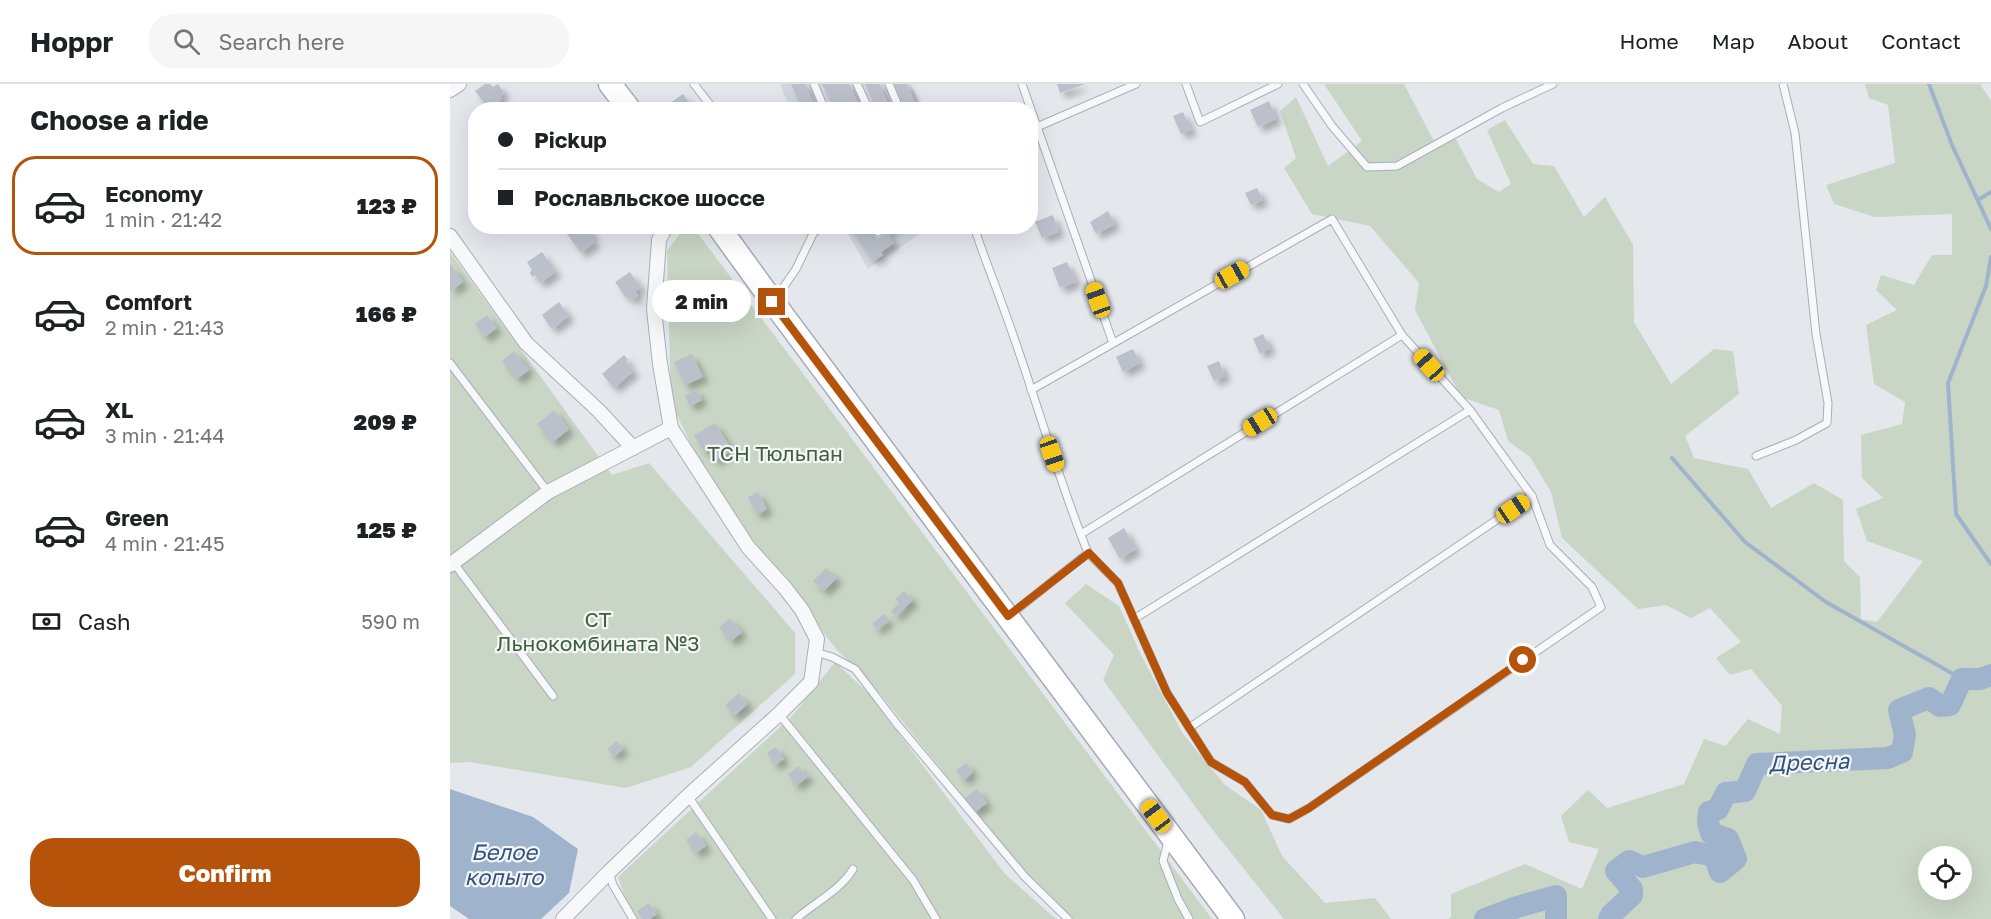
<!DOCTYPE html>
<html lang="en">
<head>
<meta charset="utf-8">
<style>
	body { margin:0; font-family:"Golos Text",sans-serif; background:#f6f6f6; color:#202124; height:100vh; display:flex; flex-direction:column; font-size:22px; white-space:nowrap }
	* { box-sizing:border-box; margin:0 }
	p { font-size:20px; color:#757577 }
	.icon { flex:none; width:33px; height:33px; fill:none; stroke:currentColor; stroke-width:2; stroke-linecap:round; stroke-linejoin:round }
	.map { position:relative; flex:1; overflow:hidden }
	.panel { display:flex; flex-direction:column; background:#fff; width:450px }
	.panel>* { flex:none }
	.banner { position:absolute; left:18px; top:18px; width:570px; height:132px; border-radius:24px; box-shadow:0 6px 24px #0002; display:grid; align-content:center; height:132px; padding:0 30px; background:#fff }
	.fabs { position:absolute; left:1468px; top:762px; display:grid; gap:12px }
	.fabs a { display:grid; place-items:center; width:54px; height:54px; border-radius:50%; background:#fff; box-shadow:0 6px 24px #0002; font-size:30px }
	.end { position:absolute; width:27px; height:27px; margin:-14px; border:8px solid #b45309; background:#fff; box-shadow:0 0 0 3px #fff }
	.from { border-radius:50% }
	.bubble { position:absolute; height:42px; border-radius:21px; background:#fff; box-shadow:0 6px 24px #0002; font-size:20px; font-weight:800; line-height:42px; text-align:center }
	.car { position:absolute; width:18px; height:36px; margin:-18px -9px; border-radius:8px; box-shadow:0 0 4px 2px #0007; background:linear-gradient(#f5c518 24%,#345 0 40%,#f5c518 0 76%,#345 0 86%,#f5c518 0) }
	.banner b { display:flex; align-items:center; gap:21px; height:57px; font-size:22px }
	.banner b+b { border-top:2px solid #e0e0e0 }
	.banner i { width:15px; height:15px; background:#202124 }
	ul { padding:0; list-style:none }
	li { display:flex; align-items:center; gap:18px; height:99px; margin:0 12px 9px; padding:0 18px; border:3px solid transparent; border-radius:24px }
	li div { flex:1 }
	li b { display:block; font-size:22px }
	li em { font-style:normal; font-weight:800 }
	li.on { border-color:#b45309 }
	li>.icon { width:54px; height:54px; stroke-width:1.5 }
	h2 { padding:0 30px; font-size:27px; line-height:72px }
	.pay { display:flex; align-items:center; gap:15px; height:66px; padding:0 30px; font-size:22px }
	.pay p { margin-inline-start:auto }
	.button { display:flex; gap:12px; margin-top:auto; padding:12px 30px }
	.button a { flex:1; height:69px; border-radius:24px; background:#b45309; color:#fff; font-size:24px; font-weight:800; line-height:69px; text-align:center }
	header { display:flex; align-items:center; gap:36px; box-sizing:border-box; height:84px; padding:0 30px; background:#fff; border-bottom:2px solid #e0e0e0 }
	header strong { font-size:28px }
	nav { display:flex; gap:33px; margin-inline-start:auto; font-size:21px }
	.search { width:420px; height:54px; background:#f6f6f6; display:flex; align-items:center; gap:15px; box-sizing:border-box; padding:0 21px; border-radius:24px; color:#757577; font-size:22px }
	main { display:flex; flex:1; min-height:0 }
	.map>svg:first-child { display:block }
</style>
</head>
<body>
<header>
<strong>Hoppr</strong>
<div class="search"><svg class="icon" aria-label="search" viewBox="0 0 24 24"><circle cx="10" cy="10" r="6"/><path d="M15 15l6 6"/></svg>Search here</div>
<nav><a>Home</a><a>Map</a><a>About</a><a>Contact</a></nav>
</header>
<main>
<section class="panel">
<h2>Choose a ride</h2>
<ul>
<li class="on"><svg class="icon" aria-label="car" viewBox="0 0 24 24"><path d="M5 17H2v-5l4-1 3-4h7l3 4 3 1v5h-3M9 17h6M6 11h13"/><circle cx="7" cy="17" r="2"/><circle cx="17" cy="17" r="2"/></svg><div><b>Economy</b><p>1 min · 21:42</p></div><em>123 ₽</em></li>
<li><svg class="icon" aria-label="car" viewBox="0 0 24 24"><path d="M5 17H2v-5l4-1 3-4h7l3 4 3 1v5h-3M9 17h6M6 11h13"/><circle cx="7" cy="17" r="2"/><circle cx="17" cy="17" r="2"/></svg><div><b>Comfort</b><p>2 min · 21:43</p></div><em>166 ₽</em></li>
<li><svg class="icon" aria-label="car" viewBox="0 0 24 24"><path d="M5 17H2v-5l4-1 3-4h7l3 4 3 1v5h-3M9 17h6M6 11h13"/><circle cx="7" cy="17" r="2"/><circle cx="17" cy="17" r="2"/></svg><div><b>XL</b><p>3 min · 21:44</p></div><em>209 ₽</em></li>
<li><svg class="icon" aria-label="car" viewBox="0 0 24 24"><path d="M5 17H2v-5l4-1 3-4h7l3 4 3 1v5h-3M9 17h6M6 11h13"/><circle cx="7" cy="17" r="2"/><circle cx="17" cy="17" r="2"/></svg><div><b>Green</b><p>4 min · 21:45</p></div><em>125 ₽</em></li>
</ul>
<div class="pay"><svg class="icon" aria-label="cash" viewBox="0 0 24 24"><path d="M3 7h18v10H3z"/><circle cx="12" cy="12" r="2"/></svg>Cash<p>590 m</p></div>
<div class="button"><a>Confirm</a></div>
</section>
<div class="map">
<svg width="1541" height="835" viewBox="0 0 1541 835">
	<defs>
		<filter id="shadow"><feDropShadow dx="5.5" dy="5.5" stdDeviation="3" flood-color="#0004"/></filter>
	</defs>
	<rect width="100%" height="100%" fill="#e4e7ec"/>
	<g fill="#d2d6de">
		<polygon points="330,0 461,0 472,25 340,25"/>
		<polygon points="394,143 480,143 418,185"/>
	</g>
	<g fill="#c9d6c5" fill-rule="evenodd">
		<path d="M 874,0 L 954,0 L 986,61 L 1006,55 L 1027,95 L 1049,108 L 1061,100 L 1037,46 L 1055,36 L 1083,80 L 1104,82 L 1134,133 L 1155,113 L 1183,161 L 1184,238 L 1221,300 L 1264,265 L 1283,267 L 1289,310 L 1235,352 L 1244,374 L 1298,385 L 1321,424 L 1364,399 L 1393,416 L 1394,477 L 1410,493 L 1411,535 L 1427,538 L 1473,477 L 1417,457 L 1406,425 L 1433,414 L 1412,394 L 1411,351 L 1452,340 L 1455,318 L 1424,300 L 1416,241 L 1447,226 L 1426,206 L 1431,191 L 1464,201 L 1482,171 L 1502,171 L 1502,130 L 1425,133 L 1384,120 L 1376,101 L 1445,79 L 1438,21 L 1419,14 L 1415,0 L 1530,0 L 1541,17 L 1541,835 L 998,835 L 1001,833 L 1001,810 L 1075,780 L 1132,805 L 1149,765 L 1119,758 L 1111,732 L 1138,706 L 1157,724 L 1234,700 L 1254,655 L 1275,662 L 1298,635 L 1330,650 L 1332,622 L 1301,585 L 1280,591 L 1266,574 L 1291,558 L 1260,524 L 1241,534 L 1216,521 L 1188,525 L 1112,454 L 1101,408 L 1080,373 L 1058,357 L 1049,326 L 1011,313 L 965,226 L 969,199 L 920,142 L 862,130 L 834,84 L 846,74 L 830,27 L 846,13 L 878,82 L 912,57 ZM 1479,772 L 1512,772 L 1512,806 L 1479,806 Z"/>
		<polygon points="235,143 243,143 762,835 620,835 563,782 491,685 423,601 387,566 264,408 221,319 217,167"/>
		<polygon points="0,168 162,391 199,379 345,549 345,590 241,683 176,704 20,678 0,679"/>
		<polygon points="636,500 669,522 691,571 733,650 775,701 811,726 832,772 875,819 925,814 941,835 834,835 758,740 653,596 664,571 615,519"/>
		<polygon points="385,578 418,609 555,790 606,835 182,835 168,793 343,631"/>
	</g>
	<polygon fill="#9fb4cc" points="0,705 83,733 128,765 119,809 91,835 19,835 0,822"/>
	<g fill="none" stroke-linecap="round" stroke-linejoin="round">
		<g stroke="#9fb4cc" stroke-width="4">
			<polyline points="1479,0 1502,61 1541,145"/>
			<polyline points="1528,116 1541,108"/>
			<polyline points="1541,173 1536,202 1498,299 1506,430 1541,480"/>
			<polyline points="1222,374 1295,458 1376,518 1512,595"/>
		</g>
		<g stroke="#9fb4cc" stroke-width="22">
			<polyline points="1035,835 1067,823 1106,812 1106,835"/>
			<polyline points="1159,835 1161,831 1182,811 1182,805 1166,787 1179,777 1193,783 1245,768 1264,772 1270,788 1286,775 1278,755 1261,749 1258,738 1259,728 1268,725 1276,709 1295,707 1307,680 1438,674 1452,668 1455,651 1449,626 1479,614 1490,622 1500,621 1512,595 1530,595 1541,591"/>
		</g>
	</g>
	<g fill="#bbc0ca" filter="url(#shadow)">
		<polygon points="35,0 40,0 43,3 48,0 54,9 50,12 52,15 39,25 25,7"/>
		<polygon points="341,0 355,0 367,26 353,26"/>
		<polygon points="372,0 399,0 411,26 384,26"/>
		<polygon points="415,0 429,0 441,26 427,26"/>
		<polygon points="444,0 457,0 468,26 455,26"/>
		<polygon points="607,0 635,0 610,9"/>
		<polygon points="233,10 244,26 219,26 216,22"/>
		<polygon points="819,17 826,35 808,43 800,26"/>
		<polygon points="733,28 741,46 731,50 723,32"/>
		<polygon points="807,104 813,116 801,121 795,109"/>
		<polygon points="658,127 665,140 646,150 640,138"/>
		<polygon points="603,131 609,148 592,154 585,138"/>
		<polygon points="127,142 134,142 136,146 139,144 143,149 140,151 145,158 131,169 117,150"/>
		<polygon points="399,142 414,142 424,157 435,150 431,142 448,142 436,149 444,159 431,168 433,171 423,177"/>
		<polygon points="92,168 106,188 90,199 85,191 82,193 80,188 82,186 77,178"/>
		<polygon points="617,178 626,198 610,204 602,184"/>
		<polygon points="0,180 13,198 1,207 0,206"/>
		<polygon points="180,188 191,204 185,207 188,212 182,216 179,211 176,214 165,198"/>
		<polygon points="109,218 119,232 102,245 92,231"/>
		<polygon points="37,231 47,244 35,253 25,240"/>
		<polygon points="813,250 820,264 810,270 803,255"/>
		<polygon points="683,265 690,279 673,288 666,273"/>
		<polygon points="64,267 79,286 67,295 52,277"/>
		<polygon points="242,270 253,293 235,301 224,278"/>
		<polygon points="174,271 178,276 176,278 184,287 164,304 152,290"/>
		<polygon points="769,277 775,292 764,297 757,282"/>
		<polygon points="246,305 252,316 240,322 235,312"/>
		<polygon points="104,326 119,345 103,358 87,340"/>
		<polygon points="265,339 282,366 265,377 258,366 254,368 244,351"/>
		<polygon points="308,408 317,425 307,431 298,413"/>
		<polygon points="674,444 686,465 670,475 658,454"/>
		<polygon points="376,484 387,494 374,507 363,497"/>
		<polygon points="454,507 463,516 446,532 441,527 449,519 445,515"/>
		<polygon points="434,530 439,536 427,546 422,540"/>
		<polygon points="280,534 292,548 281,557 269,543"/>
		<polygon points="289,609 298,620 284,632 275,621"/>
		<polygon points="167,657 173,665 164,672 157,665"/>
		<polygon points="326,663 334,675 325,681 317,669"/>
		<polygon points="516,679 523,688 514,696 506,686"/>
		<polygon points="349,682 354,690 356,688 359,692 346,702 338,690"/>
		<polygon points="527,705 537,719 524,729 514,715"/>
		<polygon points="246,748 256,762 246,769 236,756"/>
		<polygon points="199,819 207,830 200,835 192,835 187,827"/>
	</g>
	<g fill="none" stroke-linecap="round" stroke-linejoin="round">
		<defs>
			<g id="lane">
				<polyline points="244,0 264,26"/>
				<polyline points="364,0 375,26"/>
				<polyline points="407,0 419,26"/>
				<polyline points="439,0 450,26"/>
				<polyline points="572,0 663,259"/>
				<polyline points="736,0 750,38 828,0"/>
				<polyline points="853,0 882,42 917,83 947,82 1052,24 1103,0"/>
				<polyline points="580,46 686,0"/>
				<polyline points="424,142 428,148"/>
				<path d="M 524,142 C 532,169 543,194 552,220 C 583,303 605,387 638,469 L 560,531"/>
				<polyline points="326,214 346,185 363,150 370,142"/>
				<polyline points="0,279 98,408"/>
				<polyline points="581,306 882,135 952,251 1020,326 1082,412 1100,461 1142,503 1151,523 859,724 839,735 822,731 795,698 761,678 717,609 668,499 638,469"/>
				<polyline points="1306,372 1346,356 1377,339 1378,319 1366,250 1345,49 1333,0"/>
				<polyline points="631,450 952,251"/>
				<polyline points="3,478 103,612"/>
				<polyline points="684,535 1020,326"/>
				<polyline points="365,568 382,573 405,585 447,640 575,793 618,835"/>
				<polyline points="329,630 463,796 486,835"/>
				<polyline points="739,644 1082,412"/>
				<polyline points="238,712 322,835"/>
				<polyline points="718,757 713,777 728,815 739,835"/>
				<polyline points="159,788 163,801 183,835"/>
				<path d="M 346,835 C 364,819 391,806 403,785"/>
			</g>
			<g id="street">
				<polyline points="0,6 9,0"/>
				<polyline points="0,152 76,259 149,327 183,364"/>
				<polyline points="0,481 98,408 221,344"/>
				<polyline points="113,835 159,788 238,712 329,630 361,598 367,555 352,526 335,504 298,463 221,344 210,280 204,225 209,156 216,142"/>
			</g>
			<g id="primary">
				<polyline points="160,0 180,26"/>
				<polyline points="268,142 323,218 783,835"/>
			</g>
		</defs>
		<use href="#lane" stroke="#a9aeb7" stroke-width="9"/>
		<use href="#street" stroke="#a9aeb7" stroke-width="16"/>
		<use href="#primary" stroke="#a3abb8" stroke-width="25"/>
		<use href="#lane" stroke="#f7f8fa" stroke-width="7"/>
		<use href="#street" stroke="#f7f8fa" stroke-width="14"/>
		<use href="#primary" stroke="#fff" stroke-width="22"/>
	</g>
	<g fill="none" stroke-linecap="round" stroke-linejoin="round">
		<polyline stroke="#b45309" stroke-width="8" points="322,218 558,532 639,469 668,499 717,609 761,678 795,698 822,731 839,735 859,724 1073,576"/>
	</g>
	<g text-anchor="middle" stroke-width="4.5" stroke-linejoin="round" paint-order="stroke">
		<g font-size="21" fill="#3f6138" stroke="#f4f6f9">
			<text x="325" y="377">ТСН Тюльпан</text>
			<text x="148" y="543">СТ<tspan x="148" dy="24">Льнокомбината №3</tspan></text>
		</g>
		<g font-size="22" font-style="italic" fill="#34527a" stroke="#f4f6f9">
			<text transform="translate(1359 678) rotate(-2)" y="8">Дресна</text>
			<text x="54" y="776">Белое<tspan x="54" dy="25">копыто</tspan></text>
		</g>
	</g>
</svg>
<div class="fabs">
<a><svg class="icon" aria-label="locate" viewBox="0 0 24 24"><circle cx="12" cy="12" r="6"/><path d="M12 2v4M12 18v4M2 12h4M18 12h4"/></svg></a>
</div>
<i class="end from" style="left:1073px;top:576px"></i>
<i class="end" style="left:322px;top:218px"></i>
<div class="bubble" style="left:202px;top:196px;width:99px">2 min</div>
<i class="car" style="left:782px;top:191px;rotate:61deg"></i>
<i class="car" style="left:648px;top:216px;rotate:340deg"></i>
<i class="car" style="left:979px;top:281px;rotate:318deg"></i>
<i class="car" style="left:810px;top:338px;rotate:238deg"></i>
<i class="car" style="left:602px;top:370px;rotate:161deg"></i>
<i class="car" style="left:1063px;top:425px;rotate:56deg"></i>
<i class="car" style="left:706px;top:732px;rotate:323deg"></i>
<div class="banner">
<b><i class="from"></i>Pickup</b>
<b><i></i>Рославльское шоссе</b>
</div>
</div>
</main>
</body>
</html>
